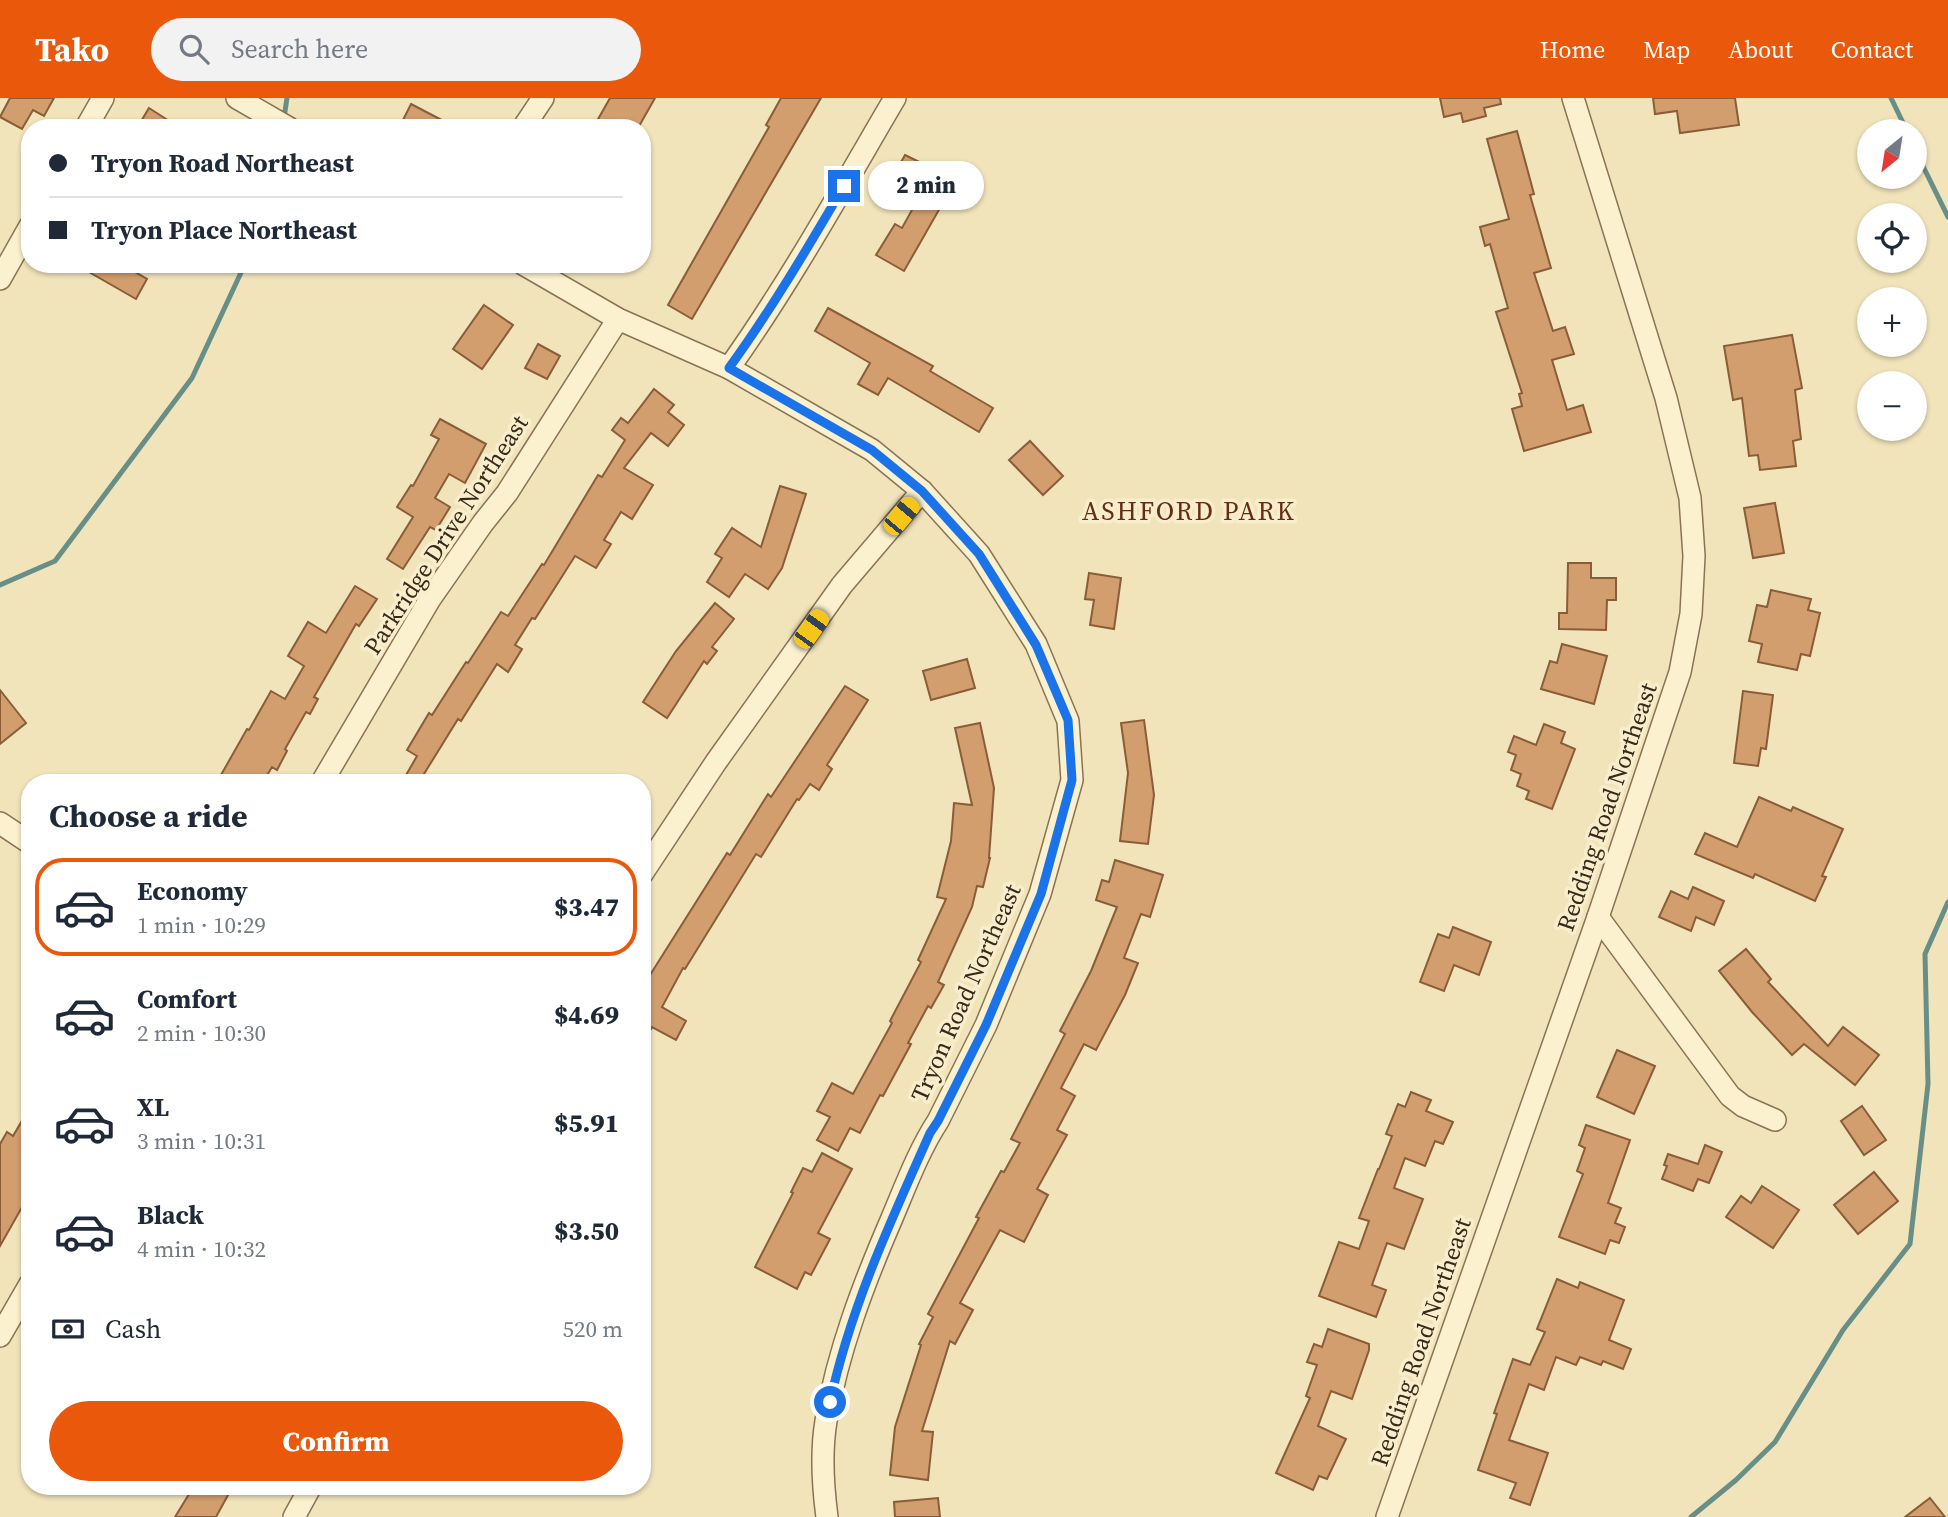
<!DOCTYPE html>
<html lang="en">
<head>
<meta charset="utf-8">
<style>
	body { margin:0; font-family:"Source Serif 4",serif; background:#f2f2f3; color:#1f2937; height:100vh; display:flex; flex-direction:column; font-size:26px; white-space:nowrap }
	* { box-sizing:border-box; margin:0 }
	p { font-size:23px; color:#747a83 }
	.icon { flex:none; width:38px; height:38px; fill:none; stroke:currentColor; stroke-width:2; stroke-linecap:round; stroke-linejoin:round }
	.map { position:relative; flex:1; overflow:hidden }
	.panel { position:absolute; left:21px; top:676px; width:630px; height:721px; display:flex; flex-direction:column; background:#fff; border-radius:28px; box-shadow:0 2px 5px #0004 }
	.panel>* { flex:none }
	.top-card { position:absolute; left:21px; top:21px; width:630px; height:154px; border-radius:28px; box-shadow:0 2px 5px #0004; display:grid; align-content:center; height:154px; padding:0 28px; background:#fff }
	.needle { width:46px; rotate:210deg }
	.fabs { position:absolute; left:1857px; top:21px; display:grid; gap:14px }
	.fabs a { display:grid; place-items:center; width:70px; height:70px; border-radius:50%; background:#fff; box-shadow:0 2px 5px #0004; font-size:35px }
	.end { position:absolute; width:32px; height:32px; margin:-16px; border:9px solid #1a73e8; background:#fff; box-shadow:0 0 0 4px #fff }
	.from { border-radius:50% }
	.bubble { position:absolute; height:49px; border-radius:24px; background:#fff; box-shadow:0 2px 5px #0004; font-size:23px; font-weight:800; line-height:49px; text-align:center }
	.car { position:absolute; width:21px; height:42px; margin:-21px -10px; border-radius:9px; box-shadow:0 0 5px 2px #0007; background:linear-gradient(#f5c518 24%,#345 0 40%,#f5c518 0 76%,#345 0 86%,#f5c518 0) }
	.top-card b { display:flex; align-items:center; gap:24px; height:66px; font-size:26px }
	.top-card b+b { border-top:2px solid #e0e1e3 }
	.top-card i { width:18px; height:18px; background:#1f2937 }
	ul { padding:0; list-style:none }
	li { display:flex; align-items:center; gap:21px; height:98px; margin:0 14px 10px; padding:0 14px; border:4px solid transparent; border-radius:28px }
	li div { flex:1 }
	li b { display:block; font-size:26px }
	li em { font-style:normal; font-weight:800 }
	li.on { border-color:#ea580c }
	li>.icon { width:63px; height:63px; stroke-width:1.5 }
	h2 { padding:0 28px; font-size:32px; line-height:84px }
	.pay { display:flex; align-items:center; gap:18px; height:77px; padding:0 28px; font-size:26px }
	.pay p { margin-inline-start:auto }
	.button { display:flex; gap:14px; margin-top:auto; padding:14px 28px }
	.button a { flex:1; height:80px; border-radius:42px; background:#ea580c; color:#fff; font-size:28px; font-weight:800; line-height:80px; text-align:center }
	header { display:flex; align-items:center; gap:42px; box-sizing:border-box; height:98px; padding:0 35px; background:#ea580c; color:#fff }
	header strong { font-size:33px }
	nav { display:flex; gap:38px; margin-inline-start:auto; font-size:24px }
	.search { width:490px; height:63px; background:#f2f2f3; display:flex; align-items:center; gap:18px; box-sizing:border-box; padding:0 24px; border-radius:38px; color:#747a83; font-size:26px }
	.map>svg:first-child { display:block }
</style>
</head>
<body>
<header>
<strong>Tako</strong>
<div class="search"><svg class="icon" aria-label="search" viewBox="0 0 24 24"><circle cx="10" cy="10" r="6"/><path d="M15 15l6 6"/></svg>Search here</div>
<nav><a>Home</a><a>Map</a><a>About</a><a>Contact</a></nav>
</header>
<div class="map">
<svg width="1948" height="1419" viewBox="0 0 1948 1419">
	<rect width="100%" height="100%" fill="#f1e4bb"/>
	<g fill="none" stroke-linecap="round" stroke-linejoin="round">
		<g stroke="#678f87" stroke-width="5">
			<polyline points="1891,0 1907,33"/>
			<polyline points="284,20 287,0"/>
			<polyline points="1914,50 1948,119"/>
			<polyline points="0,487 55,463 192,280 245,166"/>
			<polyline points="1691,1419 1736,1382 1775,1344 1843,1232 1910,1146 1928,986 1925,856 1948,804"/>
		</g>
	</g>
	<g fill="#d29e6e" stroke="#8a5d38" stroke-width="2">
		<polygon points="10,0 54,0 44,18 33,12 22,31 0,19"/>
		<polygon points="610,0 655,0 638,30 593,30"/>
		<polygon points="781,0 821,0 692,221 668,207 769,29 766,27"/>
		<polygon points="1440,0 1500,0 1501,6 1484,10 1486,18 1463,24 1461,15 1444,19"/>
		<polygon points="1653,0 1735,0 1739,27 1680,35 1677,13 1655,16"/>
		<polygon points="411,6 457,30 399,30"/>
		<polygon points="149,10 180,30 137,30"/>
		<polygon points="1517,33 1534,96 1530,97 1551,170 1534,175 1553,233 1565,229 1574,256 1552,262 1567,312 1583,307 1591,334 1524,353 1512,311 1522,308 1519,296 1522,295 1496,214 1508,210 1490,146 1485,148 1480,129 1509,121 1487,41"/>
		<polygon points="905,57 956,82 904,173 876,157 895,126 902,130 928,83 900,66"/>
		<polygon points="75,166 121,166 147,181 136,201"/>
		<polygon points="484,207 513,227 482,271 453,251"/>
		<polygon points="828,210 933,268 930,273 993,310 979,334 888,280 878,297 858,286 870,265 815,233"/>
		<polygon points="1792,237 1802,290 1795,292 1801,341 1793,343 1796,368 1760,372 1758,357 1749,358 1742,300 1733,302 1724,248"/>
		<polygon points="538,246 560,258 547,281 525,270"/>
		<polygon points="654,291 674,307 668,314 684,327 668,348 651,335 624,370 653,387 632,421 621,414 604,442 611,446 596,470 575,458 535,521 532,520 515,547 522,551 508,574 497,566 461,623 458,621 419,684 402,684 417,658 407,652 429,615 432,617 466,564 468,565 501,514 508,518 542,466 544,467 598,377 602,379 625,342 612,332 621,320 628,325"/>
		<polygon points="440,321 486,346 465,385 449,376 435,400 450,409 436,432 430,429 403,471 387,461 413,419 397,409 411,387 413,388 439,341 431,337"/>
		<polygon points="1030,343 1063,378 1043,397 1009,362"/>
		<polygon points="780,388 806,396 782,470 768,491 745,476 729,499 707,484 722,460 715,456 732,430 761,449"/>
		<polygon points="1775,405 1784,455 1753,460 1744,410"/>
		<polygon points="1568,465 1591,465 1591,480 1616,480 1616,502 1607,502 1606,532 1559,531 1559,515 1567,515"/>
		<polygon points="1089,475 1121,480 1114,531 1090,527 1094,502 1085,501"/>
		<polygon points="355,488 377,501 359,528 356,526 314,599 318,601 310,616 306,614 285,651 287,653 277,672 272,669 263,684 217,684 247,631 249,632 271,593 285,601 304,568 288,558 308,524 326,535"/>
		<polygon points="1771,492 1811,501 1808,512 1820,515 1810,558 1801,556 1797,572 1758,564 1762,546 1749,543 1757,507 1767,509"/>
		<polygon points="715,505 734,521 712,549 717,553 707,566 704,563 667,620 643,604 676,553"/>
		<polygon points="1562,546 1607,558 1594,606 1541,591 1550,563 1557,565"/>
		<polygon points="967,561 975,590 931,602 923,573"/>
		<polygon points="845,588 868,602 827,667 832,671 819,692 810,686 799,702 797,701 761,759 756,756 685,871 683,870 662,909 686,923 676,942 652,929 642,948 642,891 650,877 727,755 730,757 768,696 771,699"/>
		<polygon points="0,592 26,625 0,646"/>
		<polygon points="1743,593 1773,597 1766,651 1761,650 1758,668 1734,665"/>
		<polygon points="1144,622 1154,697 1148,746 1120,743 1128,675 1121,625"/>
		<polygon points="980,625 994,690 989,760 990,760 983,789 977,788 972,809 938,884 944,887 931,910 928,908 908,945 911,946 883,998 880,997 860,1035 850,1030 838,1053 817,1042 830,1019 817,1013 832,985 853,996 892,925 890,923 921,864 918,862 946,801 937,799 951,743 954,705 972,707 955,630"/>
		<polygon points="1544,626 1565,634 1561,645 1575,651 1552,711 1526,701 1529,693 1517,688 1521,676 1511,672 1516,657 1508,654 1514,638 1536,647"/>
		<polygon points="1759,699 1791,713 1793,709 1843,731 1822,778 1826,779 1815,803 1755,776 1753,780 1695,756 1705,735 1737,749"/>
		<polygon points="1115,762 1163,777 1150,819 1141,816 1124,860 1138,865 1125,897 1096,952 1084,946 1061,990 1075,998 1057,1032 1067,1037 1037,1091 1048,1097 1024,1144 1000,1132 960,1205 973,1212 955,1246 950,1243 922,1333 933,1334 928,1382 890,1377 895,1329 921,1247 919,1246 933,1219 928,1216 979,1120 976,1119 1001,1073 1004,1074 1020,1045 1011,1041 1065,936 1060,933 1091,873 1117,809 1096,802 1102,782 1109,784"/>
		<polygon points="1693,789 1724,803 1714,827 1696,819 1691,833 1659,819 1671,793 1688,801"/>
		<polygon points="1453,829 1491,844 1479,877 1454,867 1444,893 1420,884 1438,836 1449,840"/>
		<polygon points="1746,851 1771,881 1768,884 1828,948 1843,929 1879,957 1855,987 1804,946 1792,957 1752,914 1719,873"/>
		<polygon points="1617,952 1655,968 1634,1016 1597,999"/>
		<polygon points="1411,994 1431,1002 1426,1013 1453,1024 1443,1046 1435,1043 1425,1068 1405,1060 1394,1090 1423,1101 1404,1151 1387,1145 1372,1187 1386,1192 1376,1219 1319,1198 1339,1144 1359,1151 1369,1123 1359,1120 1378,1071 1379,1071 1392,1038 1386,1036 1398,1006 1405,1009"/>
		<polygon points="1862,1008 1886,1042 1864,1057 1841,1023"/>
		<polygon points="30,1009 30,1095 0,1148 0,1046 7,1034 13,1038"/>
		<polygon points="1586,1027 1630,1042 1608,1105 1621,1110 1615,1125 1625,1129 1619,1145 1610,1142 1605,1156 1559,1139 1583,1076 1577,1073 1585,1050 1579,1047"/>
		<polygon points="1705,1047 1722,1054 1709,1085 1698,1081 1693,1093 1662,1081 1667,1068 1664,1067 1668,1056 1698,1066"/>
		<polygon points="822,1055 852,1071 818,1135 830,1141 811,1177 805,1174 797,1191 755,1169 793,1095 791,1094 803,1070 812,1074"/>
		<polygon points="1874,1074 1898,1103 1858,1136 1834,1107"/>
		<polygon points="1762,1088 1799,1112 1773,1150 1726,1119 1741,1098 1751,1105"/>
		<polygon points="1557,1181 1578,1190 1580,1184 1624,1202 1609,1242 1631,1251 1623,1271 1603,1263 1601,1267 1580,1259 1576,1267 1556,1259 1544,1292 1529,1286 1509,1342 1548,1355 1530,1407 1510,1400 1516,1385 1478,1372 1497,1316 1494,1315 1513,1261 1530,1267 1545,1234 1537,1231"/>
		<polygon points="1328,1231 1369,1246 1369,1252 1352,1301 1331,1293 1318,1328 1346,1341 1327,1381 1319,1378 1313,1392 1276,1375 1310,1300 1306,1298 1317,1267 1307,1264 1314,1246 1322,1249"/>
		<polygon points="194,1388 233,1388 216,1419 175,1419"/>
		<polygon points="938,1400 940,1419 895,1419 894,1404"/>
		<polygon points="1930,1400 1945,1419 1905,1419"/>
	</g>
	<g fill="none" stroke-linecap="round" stroke-linejoin="round">
		<defs>
			<g id="minor">
				<polyline points="237,0 289,30"/>
				<polyline points="86,30 103,0"/>
				<polyline points="523,30 543,0"/>
				<path d="M 523,166 L 618,221 L 729,270 L 872,352 L 922,393 L 979,456 L 1036,546 L 1068,623 L 1072,682 L 1040,796 L 986,927 L 938,1023 C 919,1052 906,1087 892,1120 C 864,1185 838,1252 826,1323 C 821,1353 823,1389 827,1419"/>
				<polyline points="0,181 30,128"/>
				<path d="M 729,270 C 790,184 841,92 895,0"/>
				<polyline points="322,684 430,501 483,425 507,395 618,221"/>
				<polyline points="0,725 30,745"/>
				<polyline points="642,776 716,664 842,487 922,393"/>
				<polyline points="1598,819 1730,998 1743,1008 1775,1022"/>
				<polyline points="0,1238 30,1186"/>
				<polyline points="294,1419 311,1388"/>
				<polyline points="1387,1419 1598,819 1680,574 1691,516 1694,458 1690,400 1666,300 1573,0"/>
			</g>
		</defs>
		<use href="#minor" stroke="#897354" stroke-width="24"/>
		<use href="#minor" stroke="#fbf1ce" stroke-width="21"/>
	</g>
	<g fill="none" stroke-linecap="round" stroke-linejoin="round">
		<path stroke="#1a73e8" stroke-width="9" d="M 830,1304 C 851,1208 890,1125 930,1035 L 938,1023 L 986,927 L 1041,796 L 1072,682 L 1068,622 L 1036,547 L 979,456 L 922,393 L 872,352 L 729,270 C 771,212 807,151 844,88"/>
	</g>
	<g text-anchor="middle" stroke-width="7" stroke-linejoin="round" paint-order="stroke">
		<g font-size="24" fill="#372a1a" stroke="#f8eecb">
			<text transform="translate(446 437) rotate(-57)" y="8">Parkridge Drive Northeast</text>
			<text transform="translate(1607 709) rotate(-71)" y="8">Redding Road Northeast</text>
			<text transform="translate(966 895) rotate(-66)" y="8">Tryon Road Northeast</text>
			<text transform="translate(1421 1244) rotate(-71)" y="8">Redding Road Northeast</text>
		</g>
		<g font-size="26" letter-spacing="2" fill="#662c16" stroke="#f8eecb">
			<text x="1189" y="422">ASHFORD PARK</text>
		</g>
	</g>
</svg>
<div class="fabs">
<a><svg class="needle" viewBox="-14 -14 28 28"><path d="M0-13l5 13h-10z" fill="#e53935"/><path d="M0 13l5-13h-10z" fill="#747a83"/></svg></a>
<a><svg class="icon" aria-label="locate" viewBox="0 0 24 24"><circle cx="12" cy="12" r="6"/><path d="M12 2v4M12 18v4M2 12h4M18 12h4"/></svg></a>
<a>+</a>
<a>−</a>
</div>
<i class="end from" style="left:830px;top:1304px"></i>
<i class="end" style="left:844px;top:88px"></i>
<div class="bubble" style="left:868px;top:63px;width:116px">2 min</div>
<i class="car" style="left:901px;top:418px;rotate:40deg"></i>
<i class="car" style="left:811px;top:531px;rotate:36deg"></i>
<div class="top-card">
<b><i class="from"></i>Tryon Road Northeast</b>
<b><i></i>Tryon Place Northeast</b>
</div>
<section class="panel">
<h2>Choose a ride</h2>
<ul>
<li class="on"><svg class="icon" aria-label="car" viewBox="0 0 24 24"><path d="M5 17H2v-5l4-1 3-4h7l3 4 3 1v5h-3M9 17h6M6 11h13"/><circle cx="7" cy="17" r="2"/><circle cx="17" cy="17" r="2"/></svg><div><b>Economy</b><p>1 min · 10:29</p></div><em>$3.47</em></li>
<li><svg class="icon" aria-label="car" viewBox="0 0 24 24"><path d="M5 17H2v-5l4-1 3-4h7l3 4 3 1v5h-3M9 17h6M6 11h13"/><circle cx="7" cy="17" r="2"/><circle cx="17" cy="17" r="2"/></svg><div><b>Comfort</b><p>2 min · 10:30</p></div><em>$4.69</em></li>
<li><svg class="icon" aria-label="car" viewBox="0 0 24 24"><path d="M5 17H2v-5l4-1 3-4h7l3 4 3 1v5h-3M9 17h6M6 11h13"/><circle cx="7" cy="17" r="2"/><circle cx="17" cy="17" r="2"/></svg><div><b>XL</b><p>3 min · 10:31</p></div><em>$5.91</em></li>
<li><svg class="icon" aria-label="car" viewBox="0 0 24 24"><path d="M5 17H2v-5l4-1 3-4h7l3 4 3 1v5h-3M9 17h6M6 11h13"/><circle cx="7" cy="17" r="2"/><circle cx="17" cy="17" r="2"/></svg><div><b>Black</b><p>4 min · 10:32</p></div><em>$3.50</em></li>
</ul>
<div class="pay"><svg class="icon" aria-label="cash" viewBox="0 0 24 24"><path d="M3 7h18v10H3z"/><circle cx="12" cy="12" r="2"/></svg>Cash<p>520 m</p></div>
<div class="button"><a>Confirm</a></div>
</section>
</div>
</body>
</html>
